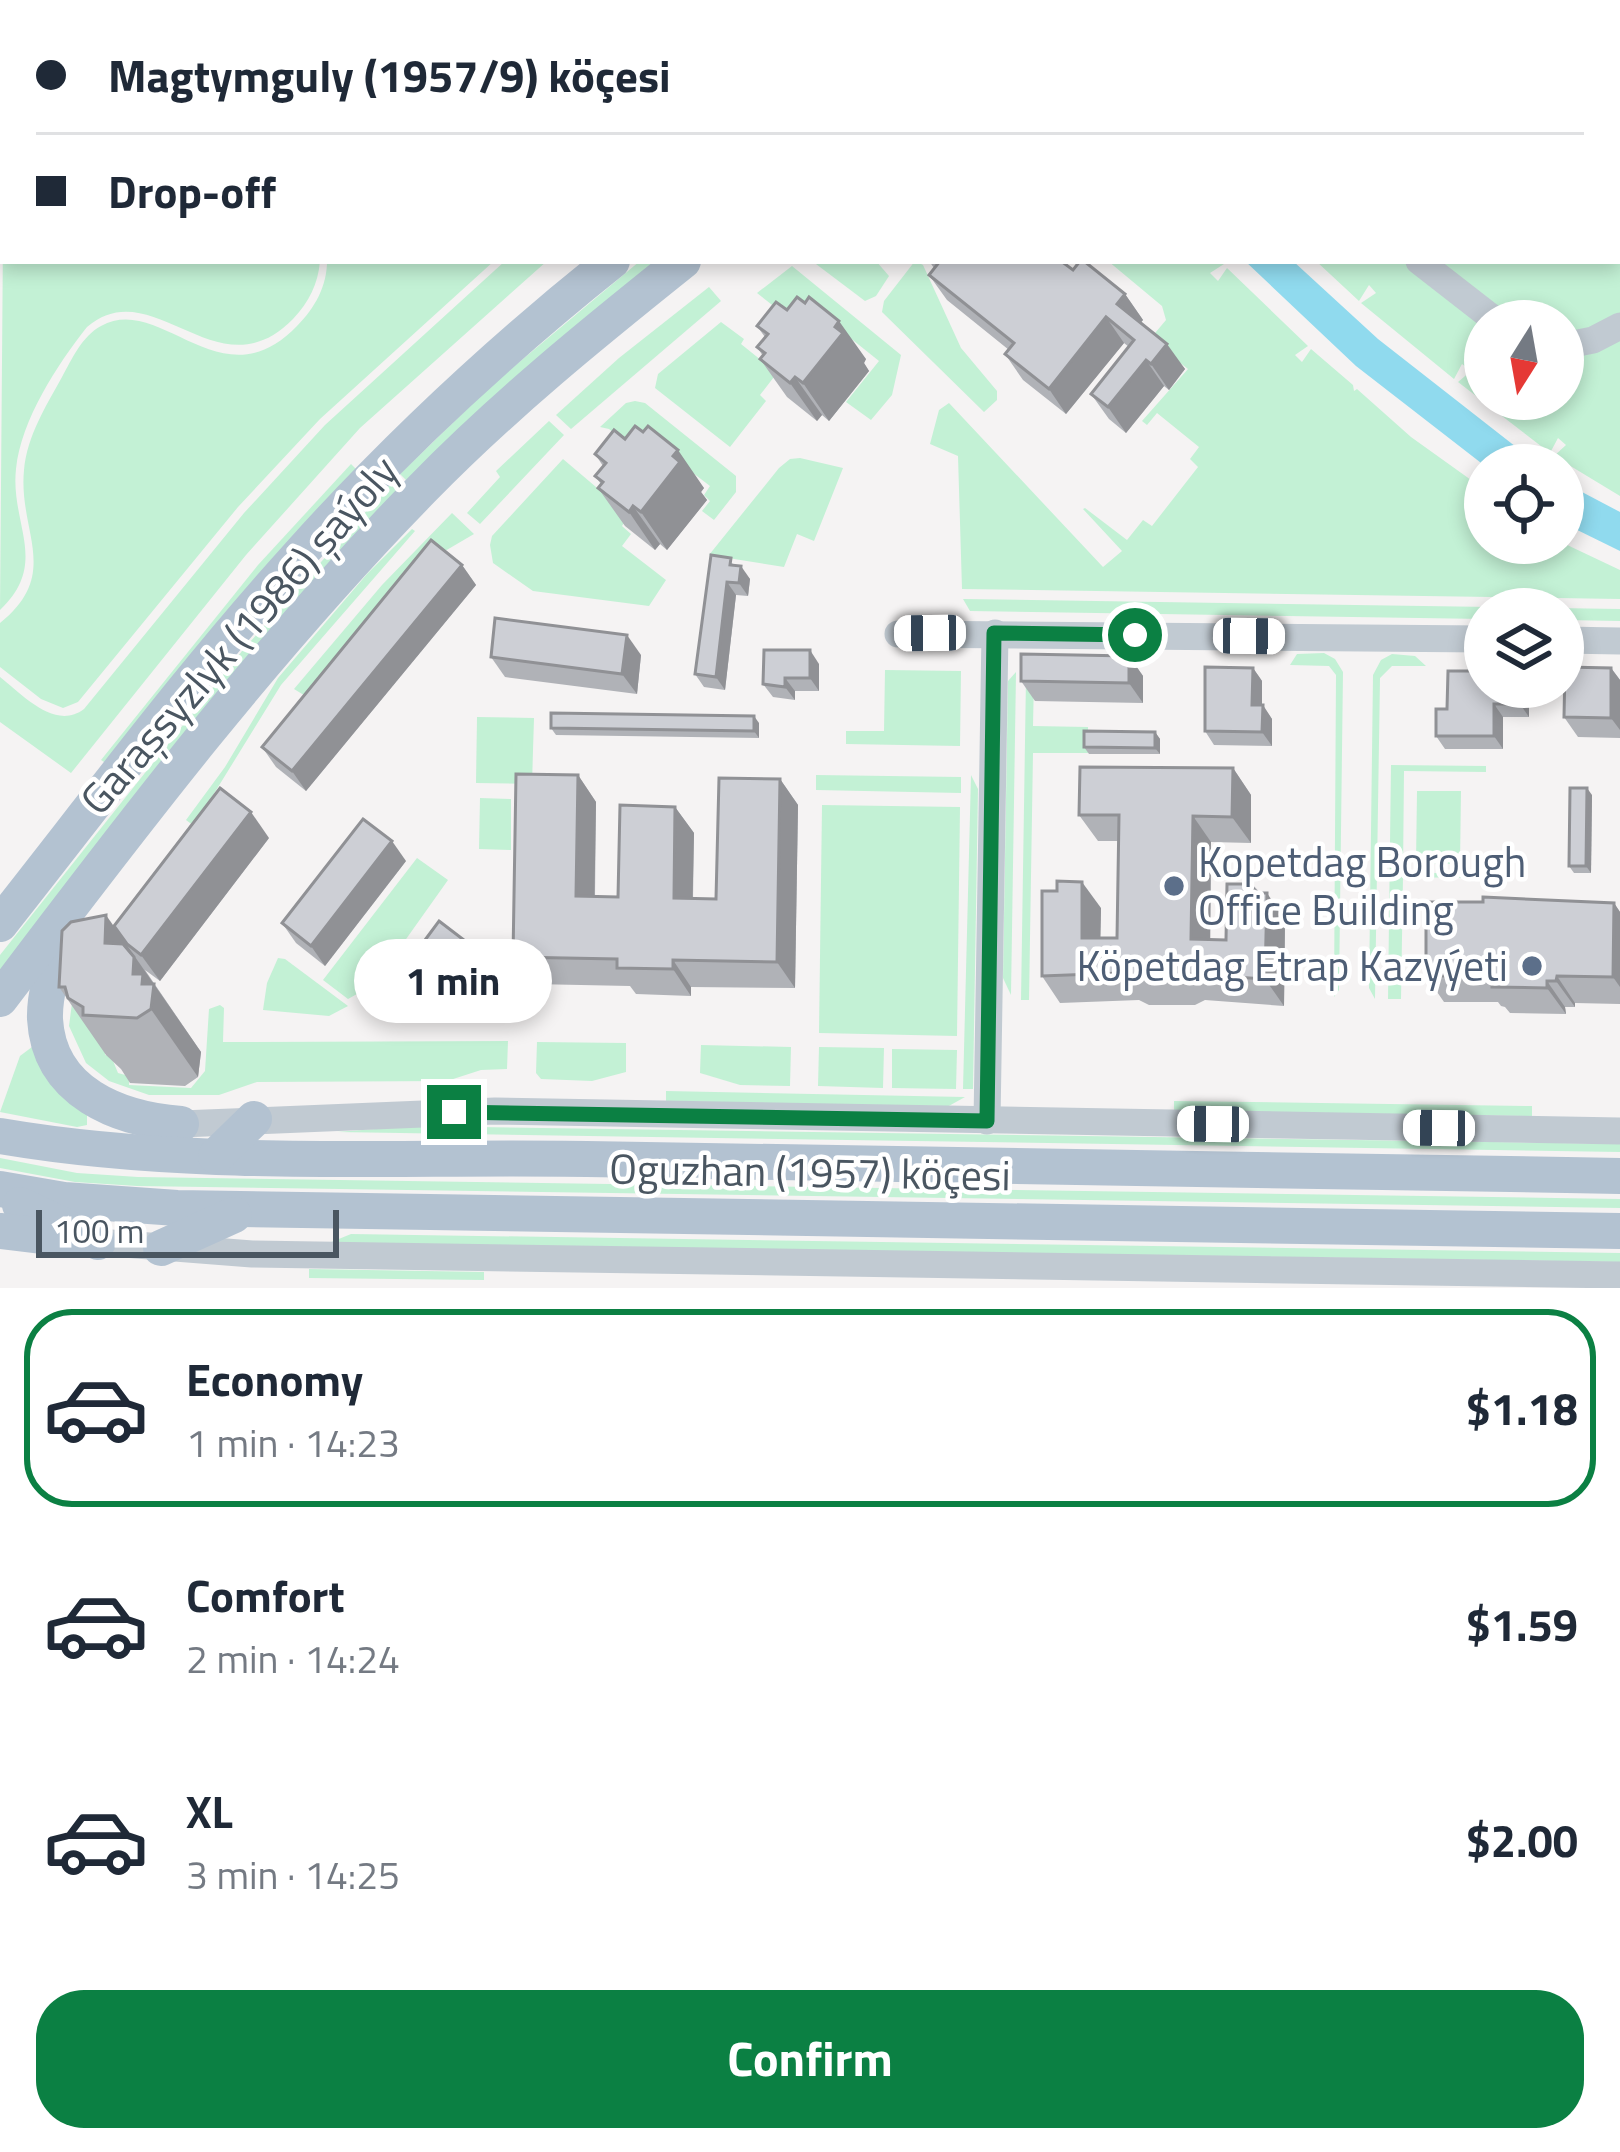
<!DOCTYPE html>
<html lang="en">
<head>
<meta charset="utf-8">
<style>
	body { margin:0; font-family:"Titillium Web",sans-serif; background:#f6f6f7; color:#1f2937; height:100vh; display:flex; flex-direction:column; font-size:45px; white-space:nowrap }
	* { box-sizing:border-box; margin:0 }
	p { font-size:39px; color:#747a83 }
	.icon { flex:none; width:66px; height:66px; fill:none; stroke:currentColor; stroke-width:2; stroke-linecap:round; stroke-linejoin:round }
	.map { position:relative; height:1288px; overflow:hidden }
	.drawer { display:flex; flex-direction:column; background:#fff; flex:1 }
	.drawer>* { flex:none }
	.hud { position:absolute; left:0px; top:0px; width:1620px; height:264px; box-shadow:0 6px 18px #0003; display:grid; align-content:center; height:264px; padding:0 36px; background:#fff }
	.needle { width:78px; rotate:191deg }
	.controls { position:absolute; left:1464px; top:300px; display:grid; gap:24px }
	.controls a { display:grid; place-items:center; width:120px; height:120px; border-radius:50%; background:#fff; box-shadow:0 6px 18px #0003; font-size:60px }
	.scale { position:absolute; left:36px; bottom:30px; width:303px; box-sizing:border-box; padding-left:12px; border:6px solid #4a5661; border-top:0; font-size:33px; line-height:42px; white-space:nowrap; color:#4a5661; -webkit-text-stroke:9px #fff; paint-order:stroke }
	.end { position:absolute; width:54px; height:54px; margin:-27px; border:15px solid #0b8043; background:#fff; box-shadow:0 0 0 6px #fff }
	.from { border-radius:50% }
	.bubble { position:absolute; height:84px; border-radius:42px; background:#fff; box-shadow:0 6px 18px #0003; font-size:39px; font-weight:700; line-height:84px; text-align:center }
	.car { position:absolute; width:36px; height:72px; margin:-36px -18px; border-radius:15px; box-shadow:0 0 9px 3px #0007; background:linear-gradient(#fff 24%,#345 0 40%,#fff 0 76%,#345 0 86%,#fff 0) }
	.hud b { display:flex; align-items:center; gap:42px; height:114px; font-size:45px }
	.hud b+b { border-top:3px solid #e0e1e3 }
	.hud i { width:30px; height:30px; background:#1f2937 }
	ul { padding:21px 0 0; list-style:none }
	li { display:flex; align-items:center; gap:36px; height:198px; margin:0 24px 18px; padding:0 12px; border:6px solid transparent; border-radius:48px }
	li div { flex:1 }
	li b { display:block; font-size:45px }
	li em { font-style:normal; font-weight:700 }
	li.on { border-color:#0b8043 }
	li>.icon { width:108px; height:108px; stroke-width:1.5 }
	.button { display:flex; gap:24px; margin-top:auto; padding:24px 36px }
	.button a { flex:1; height:138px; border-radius:48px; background:#0b8043; color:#fff; font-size:48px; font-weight:700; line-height:138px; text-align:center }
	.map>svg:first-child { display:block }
</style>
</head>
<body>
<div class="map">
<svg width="1620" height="1288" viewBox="0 0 1620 1288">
	<rect width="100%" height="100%" fill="#f5f3f3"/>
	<g fill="#c3f1d5">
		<polygon points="1620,68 1620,318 1563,339 1563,321 1508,321 1429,261 1617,261"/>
		<path d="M 3,237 L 3,261 L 320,261 C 318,284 309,302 293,319 C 218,396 153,270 87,327 C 57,365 21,420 16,469 C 10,524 50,563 0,610 Z"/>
		<path d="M 327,261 L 494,261 L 320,419 L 238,507 L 78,702 L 63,708 L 41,699 L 0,667 L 0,623 C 62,573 18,532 24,470 C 27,436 46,406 62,377 C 72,359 82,336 101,326 C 161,292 221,405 297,326 C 315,308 327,286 327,261 Z"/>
		<path d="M 505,261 L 547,261 L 360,428 L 246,555 L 71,773 L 0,722 L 0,677 C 23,695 55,731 84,709 L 244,513 L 325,425 Z"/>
		<polygon points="640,261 657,261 407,481 400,474 492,385"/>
		<polygon points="812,261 876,261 889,276 876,296 865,301"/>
		<polygon points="915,261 923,265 961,348 997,391 997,400 984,412 882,312 884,301"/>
		<polygon points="1108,261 1221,261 1224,264 1210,273 1218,281 1227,268 1308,346 1295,355 1302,362 1311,349 1353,385 1354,391 1357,389 1411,437 1485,490 1485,543 1563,543 1620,570 1620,599 962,589 958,456 930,444 939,410 949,403 1103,567 1122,551 1083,509 1085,508 1127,540 1143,520 1152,526 1198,467 1190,459 1199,447 1157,413 1147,425 1142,421 1188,369 1150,339 1166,320 1162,306"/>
		<polygon points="1316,261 1406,261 1485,321 1485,399 1563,399 1563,354 1620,336 1620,496 1554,456 1566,445 1558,438 1550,453 1458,382 1471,371 1462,364 1454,379 1361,303 1376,293 1369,285 1359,301"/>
		<polygon points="792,266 901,355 892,395 871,420 846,402 879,361 829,321 814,338 757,293"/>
		<polygon points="709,287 721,301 571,429 556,415 619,358"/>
		<polygon points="721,322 744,339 741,344 777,373 760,395 766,401 730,447 655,388 658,374"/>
		<polygon points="635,401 645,403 736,476 736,492 714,520 702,511 710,501 704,495 710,486 667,453 643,456 609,429 600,427 626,403"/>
		<polygon points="549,421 564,435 480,524 467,513 500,477 496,471"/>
		<polygon points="800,458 843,468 814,541 797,534 784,567 709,555 779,468 790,459"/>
		<polygon points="563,459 609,498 623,504 626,520 622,526 631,534 622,546 666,580 649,606 533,591 493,563 490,545 492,536"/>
		<polygon points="351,464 356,469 107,764 101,760 258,565"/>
		<polygon points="393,481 399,488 0,971 0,955 242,651"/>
		<polygon points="452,513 474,534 433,558 312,700 294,689 382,585"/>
		<polygon points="412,529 415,531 281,685 194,826 186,820 225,767 278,678 367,574"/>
		<polygon points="963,599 1620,609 1620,621 1563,620 1563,609 1485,609 1485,619 970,611"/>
		<polygon points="1324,653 1335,659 1343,672 1339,990 1334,997 1336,675 1329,666 1290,665 1297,654"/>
		<polygon points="1392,654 1415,656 1426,666 1392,666 1380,678 1375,999 1369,988 1373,675 1381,660"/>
		<polygon points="885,670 961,671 960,746 846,744 846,731 884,731"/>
		<polygon points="1016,672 1011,995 1003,978 1008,681"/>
		<polygon points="1026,677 1034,678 1033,726 1088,727 1088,753 1033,753 1029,1000 1021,1000"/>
		<polygon points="477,717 534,718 532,784 476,783"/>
		<polygon points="1391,765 1486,766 1486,772 1404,771 1403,872 1469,874 1469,878 1403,877 1401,999 1388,999"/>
		<polygon points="816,775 961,777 961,793 816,790"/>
		<polygon points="971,775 978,789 973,1089 963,1089"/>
		<polygon points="1417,791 1461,791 1460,864 1416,863"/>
		<polygon points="480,798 511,799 511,850 479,849"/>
		<polygon points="822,805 960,807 957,1036 819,1033"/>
		<polygon points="417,858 448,880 372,987 361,997 357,994 348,999 323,980"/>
		<polygon points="278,958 285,959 348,1006 329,1016 263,1010 267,983"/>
		<polygon points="109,997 105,1055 111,1056 118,1073 129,1076 129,1085 191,1088 205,1071 209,1009 220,1005 224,1008 223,1042 508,1041 507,1069 481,1070 447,1081 257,1082 219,1095 149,1095 109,1081 86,1063 69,1026 72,1003"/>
		<polygon points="537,1042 626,1043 626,1072 592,1081 541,1079 536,1073"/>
		<polygon points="36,1044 87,1114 87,1125 77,1127 0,1112 20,1056"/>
		<polygon points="701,1045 791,1047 790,1086 740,1085 700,1073"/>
		<polygon points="819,1047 884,1048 883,1088 818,1086"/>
		<polygon points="892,1049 957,1050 956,1089 892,1088"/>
		<polygon points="666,1091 965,1097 947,1107 666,1101"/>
		<polygon points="1174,1101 1532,1106 1532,1116 1174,1111"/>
		<polygon points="414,1126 1620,1144 1620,1152 337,1132"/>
		<polygon points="0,1158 77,1173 138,1177 1620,1199 1620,1208 137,1186 75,1182 0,1168"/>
		<polygon points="351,1234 1620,1253 1620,1262 329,1243"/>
		<polygon points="309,1269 484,1272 484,1280 309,1278"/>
	</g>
	<g fill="#90daee">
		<polygon points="1245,261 1293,261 1378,339 1539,465 1485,466 1356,366"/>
		<polygon points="1563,482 1620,512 1620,551 1563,523"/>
	</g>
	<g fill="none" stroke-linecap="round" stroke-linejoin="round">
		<g stroke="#c1cad2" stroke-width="27">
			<polyline points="1617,42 1620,39"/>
			<polyline points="1419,261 1496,321"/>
			<polyline points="1563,346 1593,340 1620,326"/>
			<polyline points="898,634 1485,639"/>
			<polyline points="1563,640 1620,641"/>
			<polyline points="987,1121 995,633"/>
			<polyline points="181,1124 495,1111 1620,1131"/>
			<polyline points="98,1242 252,1254 1620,1275"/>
		</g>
		<g stroke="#b3c2d1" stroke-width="36">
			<polyline points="934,3 937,0"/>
			<polyline points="1005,3 1009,0"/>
			<path d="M 0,924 C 98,800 193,672 299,555 C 395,448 499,351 612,261"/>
			<path d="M 67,927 C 58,956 44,988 45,1019 C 49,1093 119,1119 181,1124"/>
			<path d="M 0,999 C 133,823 268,646 423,488 C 504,405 593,333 683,261"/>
			<path d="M 0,1136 C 193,1169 392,1156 587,1159 C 932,1164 1276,1169 1620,1176"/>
			<polyline points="216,1156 254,1119"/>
			<polyline points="0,1189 64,1200 177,1208 1620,1231"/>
			<polyline points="20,1205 98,1242"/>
			<polyline points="0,1231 68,1239"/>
			<polyline points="161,1248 234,1215"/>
		</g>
	</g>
	<g fill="#b0b2b7">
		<polygon points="1243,0 1387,0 1383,3 1245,3"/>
		<polygon points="1529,0 1579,0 1576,3 1526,3"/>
		<polygon points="929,261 1061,261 1073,270 1125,294 1143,320 1141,322 1185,369 1169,390 1164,386 1126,433 1109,419 1091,394 1129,347 1124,343 1066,414 1023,380 1005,354 1009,350 947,300 929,275 934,268"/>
		<polygon points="757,326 866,359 864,363 869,371 829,421 822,415 817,421 787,397 760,359 763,356 757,347 765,337"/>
		<polygon points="625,439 704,488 701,492 707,500 667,550 660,544 655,550 625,526 598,488 601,484 595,476 603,466 595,454"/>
		<polygon points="711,555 736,565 750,579 748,596 736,595 725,690 704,687 695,674"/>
		<polygon points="462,565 476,585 306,791 276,767 262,747"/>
		<polygon points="641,655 637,694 505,677 491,657"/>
		<polygon points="1129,656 1143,676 1143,703 1035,701 1021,681"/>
		<polygon points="819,664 819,691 795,691 795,700 773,697 763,684"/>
		<polygon points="1253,668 1262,681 1262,705 1272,719 1272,746 1214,745 1205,731"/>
		<polygon points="1611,668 1620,680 1620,738 1578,737 1564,717"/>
		<polygon points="1485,687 1522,687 1529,697 1529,717 1503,717 1503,749 1445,749 1436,736 1447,709"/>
		<polygon points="759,723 759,738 556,735 551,728"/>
		<polygon points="1155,732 1160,739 1160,754 1089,754 1084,747"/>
		<polygon points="1233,768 1251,795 1251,843 1211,842 1210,939 1226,940 1252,884 1285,920 1284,1006 1205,1000 1195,1005 1149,1005 1139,1000 1060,1003 1042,976 1101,908 1100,938 1117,938 1118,841 1098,841 1079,815"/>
		<polygon points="578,775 596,802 595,897 618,897 675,807 694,833 693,899 716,899 780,779 798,805 795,988 691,987 691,996 636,994 630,986 532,984 513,957"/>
		<polygon points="1592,795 1591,873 1574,873 1569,866"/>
		<polygon points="269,838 160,981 145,970 201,1052 198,1077 185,1086 130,1083 121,1069 106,1055 59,987 114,926"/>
		<polygon points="406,861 325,966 296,943 282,923"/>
		<polygon points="1614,903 1620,912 1620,1004 1575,1003 1575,1007 1565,1007 1566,1014 1510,1013 1505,1007 1501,1006 1498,1002 1444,1002 1426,976"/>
		<polygon points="425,940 477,950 487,963 473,982 459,972 468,984 466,1020 411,1017 397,997 448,964 434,953"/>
	</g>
	<g fill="#909195">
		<polygon points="191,0 207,0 206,3 190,3"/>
		<polygon points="1125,294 1143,320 1135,329 1117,304"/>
		<polygon points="1106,317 1124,343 1066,414 1049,389"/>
		<polygon points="839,321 866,359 864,363 869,371 829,421 803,383"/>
		<polygon points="1167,344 1185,369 1169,390 1151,364"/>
		<polygon points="1146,360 1164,386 1126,433 1108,407"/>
		<polygon points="795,377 822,415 817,421 790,383"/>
		<polygon points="678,450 704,488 701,492 707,500 667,550 641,512"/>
		<polygon points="633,506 660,544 655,550 629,512"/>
		<polygon points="462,565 476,585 306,791 292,771"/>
		<polygon points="741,566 750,579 748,596 739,583"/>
		<polygon points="727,582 736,595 725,690 716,677"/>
		<polygon points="627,635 641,655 637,694 622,674"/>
		<polygon points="810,650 819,664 819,691 810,678"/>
		<polygon points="1129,656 1143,676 1143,703 1129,683"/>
		<polygon points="1253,668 1262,681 1262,719 1252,705"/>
		<polygon points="1611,668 1620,680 1620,730 1611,718"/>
		<polygon points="785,678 795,691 795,700 785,687"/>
		<polygon points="1520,687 1529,697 1529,717 1520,704"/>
		<polygon points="1494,704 1503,717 1503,749 1494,736"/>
		<polygon points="1263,705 1272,719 1272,746 1262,732"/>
		<polygon points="754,716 759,723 759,738 754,731"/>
		<polygon points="1155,732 1160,739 1160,754 1155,748"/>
		<polygon points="1233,768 1251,795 1251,843 1232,817"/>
		<polygon points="578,775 596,802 594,923 576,896"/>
		<polygon points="780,779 798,805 795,988 777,962"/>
		<polygon points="1587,788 1592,795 1591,873 1586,866"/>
		<polygon points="675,807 694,833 692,925 674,898"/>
		<polygon points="251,812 269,838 160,981 141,955"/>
		<polygon points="1193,816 1211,842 1210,965 1191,939"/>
		<polygon points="392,841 406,861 325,966 311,946"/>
		<polygon points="1082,882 1101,908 1100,964 1082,938"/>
		<polygon points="1252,884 1266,904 1267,893 1285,920 1284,1006 1265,979"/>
		<polygon points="1614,903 1620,912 1620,987 1613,977"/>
		<polygon points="106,915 201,1052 198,1077 105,943"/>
		<polygon points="477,950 487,963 473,982 463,968"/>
		<polygon points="673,960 691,987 691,996 673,969"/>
		<polygon points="454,964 468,984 466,1020 452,1000"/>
		<polygon points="1557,976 1575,1003 1575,1007 1556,981"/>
		<polygon points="1547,981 1565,1007 1566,1014 1547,988"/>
	</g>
	<g fill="#cdcfd5" stroke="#909195" stroke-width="3">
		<polygon points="162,0 191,0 190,3 162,3"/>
		<polygon points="1529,0 1561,0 1561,1 1558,3 1526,3"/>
		<polygon points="940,261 1061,261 1073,270 1080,261 1084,261 1125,294 1117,304 1167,344 1151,364 1146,360 1108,407 1091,394 1134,340 1106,317 1049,389 1005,354 1014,343 929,275"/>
		<polygon points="797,297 805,303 809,297 839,321 835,327 843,333 803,383 795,377 790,383 760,359 765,353 757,347 768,334 757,326 776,302 787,310"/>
		<polygon points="635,426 643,432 648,426 678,450 673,456 680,462 641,512 633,506 629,512 598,488 603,482 595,476 606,463 595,454 614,430 625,439"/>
		<polygon points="431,540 462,565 292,771 262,747"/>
		<polygon points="711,555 731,558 730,565 741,566 739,583 727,582 716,677 695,674"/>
		<polygon points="495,618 627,635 622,674 491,657"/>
		<polygon points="764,650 810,650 810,678 785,678 785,687 763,684"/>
		<polygon points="1021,654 1129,656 1129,683 1021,681"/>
		<polygon points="1205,667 1253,668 1252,705 1263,705 1262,732 1205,731"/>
		<polygon points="1565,667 1611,668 1611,718 1564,717"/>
		<polygon points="1448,671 1485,671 1485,687 1520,687 1520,704 1494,704 1494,736 1436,736 1436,709 1447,709"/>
		<polygon points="551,713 754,716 754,731 551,728"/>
		<polygon points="1084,731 1155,732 1155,748 1084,747"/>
		<polygon points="1080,767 1233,768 1232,817 1193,816 1191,939 1226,940 1227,884 1252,884 1252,893 1267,893 1265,979 1187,974 1176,979 1131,978 1120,973 1042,976 1042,891 1057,891 1057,881 1082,882 1082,938 1117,938 1119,815 1079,815"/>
		<polygon points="516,774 578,775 576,896 618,897 620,805 675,807 674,898 716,899 719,778 780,779 777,962 673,960 673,969 617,968 617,959 513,957"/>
		<polygon points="220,788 251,812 141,955 127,944 114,926"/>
		<polygon points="1570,788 1587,788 1586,866 1569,866"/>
		<polygon points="363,819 392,841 311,946 282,923"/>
		<polygon points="1483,897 1614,903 1613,977 1557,976 1556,981 1547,981 1547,988 1492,987 1492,980 1482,980 1482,976 1426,976 1426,902 1483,902"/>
		<polygon points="106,915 105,943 123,944 134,957 133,974 143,974 142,984 154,984 151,1009 137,1018 83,1015 83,1007 68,998 65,987 59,987 62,931 71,922"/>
		<polygon points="439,921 477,950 463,968 425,940"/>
		<polygon points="399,961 454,964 452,1000 397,997"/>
	</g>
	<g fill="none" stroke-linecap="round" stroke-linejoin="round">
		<polyline stroke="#0b8043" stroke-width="15" points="454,1112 987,1121 994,633 1135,635"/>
	</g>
	<g fill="#5c6f8a" stroke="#fff" stroke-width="4.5">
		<circle cx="1174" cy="886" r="12"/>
		<circle cx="1532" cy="966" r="12"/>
	</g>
	<g text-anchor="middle" stroke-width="9" stroke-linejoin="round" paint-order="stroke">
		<g font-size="42" fill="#4a5661" stroke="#fff">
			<text transform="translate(239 635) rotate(-49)" y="15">Garaşsyzlyk (1986) şaýoly</text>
			<text transform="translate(810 1172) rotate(1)" y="15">Oguzhan (1957) köçesi</text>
		</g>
		<g font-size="42" fill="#4e5e75" stroke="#fff" text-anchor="start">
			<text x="1198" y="877">Kopetdag Borough<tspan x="1198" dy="48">Office Building</tspan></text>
			<text x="1508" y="981" text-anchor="end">Köpetdag Etrap Kazyýeti</text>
		</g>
	</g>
</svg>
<div class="controls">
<a><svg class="needle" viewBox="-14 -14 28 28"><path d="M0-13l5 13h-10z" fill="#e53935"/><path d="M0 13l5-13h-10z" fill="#747a83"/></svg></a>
<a><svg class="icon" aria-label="locate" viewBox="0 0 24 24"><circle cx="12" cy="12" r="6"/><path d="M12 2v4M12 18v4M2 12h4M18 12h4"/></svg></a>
<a><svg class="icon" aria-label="layers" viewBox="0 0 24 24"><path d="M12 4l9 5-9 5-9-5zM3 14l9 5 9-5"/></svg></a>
</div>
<div class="scale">100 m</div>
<i class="end from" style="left:1135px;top:635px"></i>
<i class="end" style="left:454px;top:1112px"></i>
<div class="bubble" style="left:354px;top:939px;width:198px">1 min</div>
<i class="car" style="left:930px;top:633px;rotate:269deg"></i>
<i class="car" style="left:1249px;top:636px;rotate:91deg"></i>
<i class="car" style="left:1213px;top:1124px;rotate:271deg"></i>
<i class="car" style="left:1439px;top:1128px;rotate:271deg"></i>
<div class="hud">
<b><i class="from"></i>Magtymguly (1957/9) köçesi</b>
<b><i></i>Drop-off</b>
</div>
</div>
<section class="drawer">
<ul>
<li class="on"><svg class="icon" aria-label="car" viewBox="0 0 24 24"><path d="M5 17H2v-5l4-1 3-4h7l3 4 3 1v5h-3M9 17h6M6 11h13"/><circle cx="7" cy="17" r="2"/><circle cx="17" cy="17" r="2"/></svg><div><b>Economy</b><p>1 min · 14:23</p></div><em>$1.18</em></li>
<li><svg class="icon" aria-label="car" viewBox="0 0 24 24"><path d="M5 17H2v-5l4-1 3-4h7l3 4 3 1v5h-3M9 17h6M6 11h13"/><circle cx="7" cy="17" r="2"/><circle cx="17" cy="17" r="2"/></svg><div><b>Comfort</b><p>2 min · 14:24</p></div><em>$1.59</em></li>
<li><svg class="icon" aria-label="car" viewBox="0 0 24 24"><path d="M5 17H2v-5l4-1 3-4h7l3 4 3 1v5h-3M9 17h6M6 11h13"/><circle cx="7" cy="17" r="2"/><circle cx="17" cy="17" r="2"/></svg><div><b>XL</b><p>3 min · 14:25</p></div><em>$2.00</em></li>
</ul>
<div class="button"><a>Confirm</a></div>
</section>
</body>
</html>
